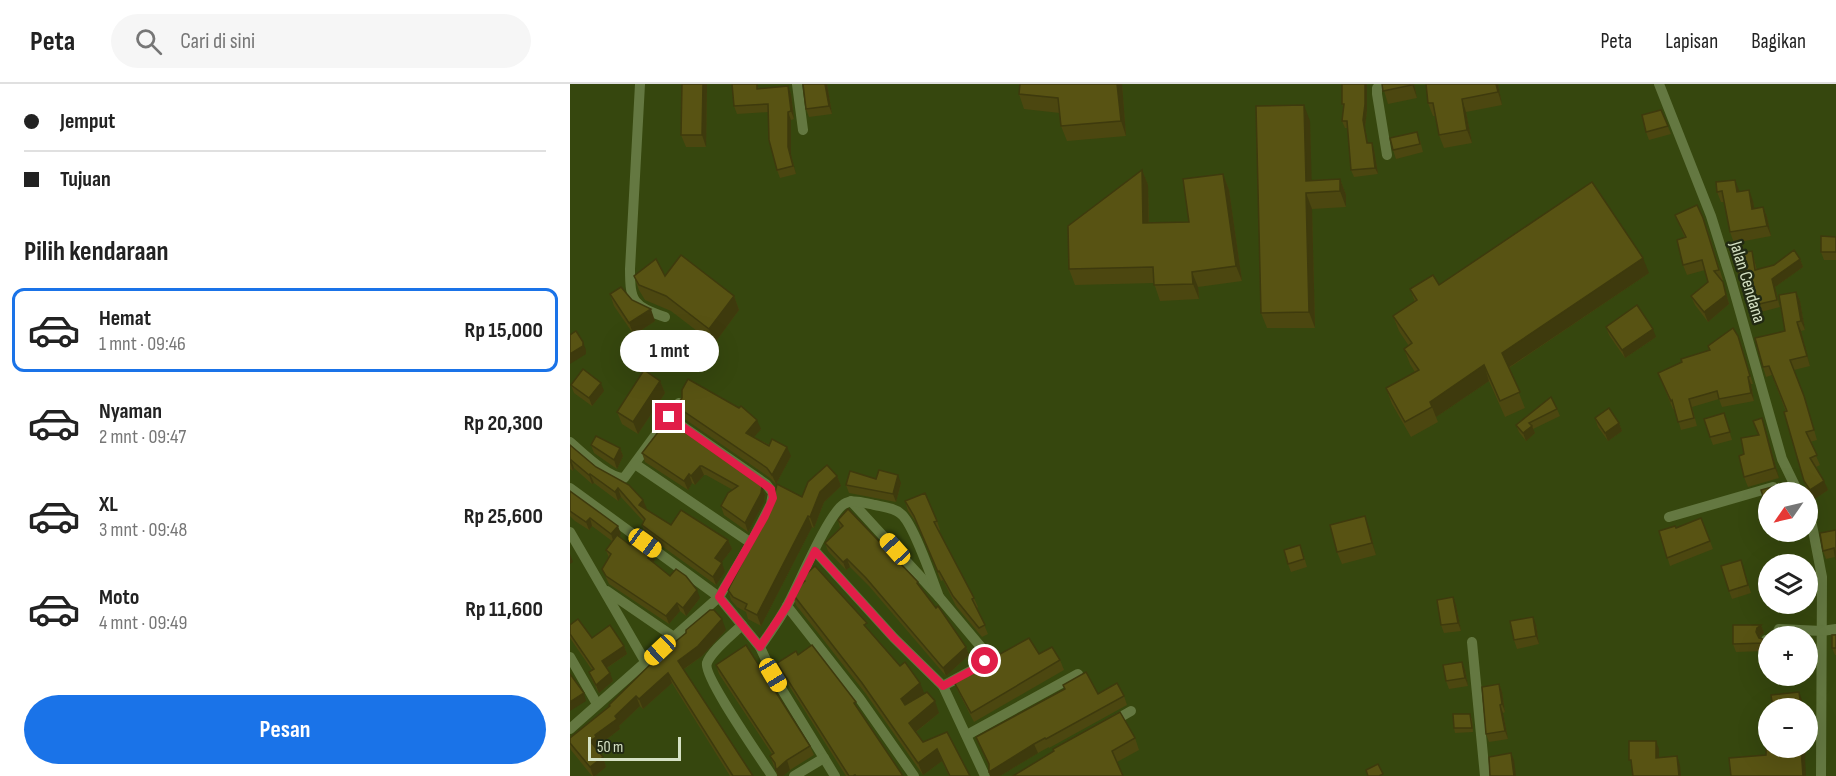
<!DOCTYPE html>
<html lang="id">
<head>
<meta charset="utf-8">
<style>
	body { margin:0; font-family:"Sofia Sans Condensed",sans-serif; background:#f6f6f6; color:#222; height:100vh; display:flex; flex-direction:column; font-size:22px; white-space:nowrap }
	* { box-sizing:border-box; margin:0 }
	p { font-size:20px; color:#767676 }
	.icon { flex:none; width:33px; height:33px; fill:none; stroke:currentColor; stroke-width:2; stroke-linecap:round; stroke-linejoin:round }
	.map { position:relative; flex:1; overflow:hidden }
	.side { display:flex; flex-direction:column; background:#fff; width:570px }
	.side>* { flex:none }
	.hud { display:grid; align-content:center; height:132px; padding:0 24px; background:#fff }
	.needle { width:39px; rotate:236deg }
	.controls { position:absolute; left:1188px; top:398px; display:grid; gap:12px }
	.controls a { display:grid; place-items:center; width:60px; height:60px; border-radius:50%; background:#fff; box-shadow:0 6px 24px #0002; font-size:30px }
	.scale { position:absolute; left:18px; bottom:15px; width:93px; box-sizing:border-box; padding-left:6px; border:3px solid #d5e1c4; border-top:0; font-size:16px; line-height:21px; white-space:nowrap; color:#d5e1c4; -webkit-text-stroke:4px #222a13; paint-order:stroke }
	.end { position:absolute; width:27px; height:27px; margin:-14px; border:8px solid #e11d48; background:#fff; box-shadow:0 0 0 3px #fff }
	.from { border-radius:50% }
	.bubble { position:absolute; height:42px; border-radius:21px; background:#fff; box-shadow:0 6px 24px #0002; font-size:20px; font-weight:700; line-height:42px; text-align:center }
	.car { position:absolute; width:18px; height:36px; margin:-18px -9px; border-radius:8px; box-shadow:0 0 4px 2px #0007; background:linear-gradient(#f5c518 24%,#345 0 40%,#f5c518 0 76%,#345 0 86%,#f5c518 0) }
	.hud b { display:flex; align-items:center; gap:21px; height:57px; font-size:22px }
	.hud b+b { border-top:2px solid #e0e0e0 }
	.hud i { width:15px; height:15px; background:#222 }
	ul { padding:0; list-style:none }
	li { display:flex; align-items:center; gap:18px; height:84px; margin:0 12px 9px; padding:0 12px; border:3px solid transparent; border-radius:12px }
	li div { flex:1 }
	li b { display:block; font-size:22px }
	li em { font-style:normal; font-weight:700 }
	li.current { border-color:#1a73e8 }
	li>.icon { width:54px; height:54px; stroke-width:1.5 }
	h2 { padding:0 24px; font-size:27px; line-height:72px }
	.button { display:flex; gap:12px; margin-top:auto; padding:12px 24px }
	.button a { flex:1; height:69px; border-radius:36px; background:#1a73e8; color:#fff; font-size:24px; font-weight:700; line-height:69px; text-align:center }
	header { display:flex; align-items:center; gap:36px; box-sizing:border-box; height:84px; padding:0 30px; background:#fff; border-bottom:2px solid #e0e0e0 }
	header strong { font-size:28px }
	nav { display:flex; gap:33px; margin-inline-start:auto; font-size:21px }
	.search { width:420px; height:54px; background:#f6f6f6; display:flex; align-items:center; gap:15px; box-sizing:border-box; padding:0 21px; border-radius:33px; color:#767676; font-size:22px }
	main { display:flex; flex:1; min-height:0 }
	.map>svg:first-child { display:block }
</style>
</head>
<body>
<header>
<strong>Peta</strong>
<div class="search"><svg class="icon" aria-label="search" viewBox="0 0 24 24"><circle cx="10" cy="10" r="6"/><path d="M15 15l6 6"/></svg>Cari di sini</div>
<nav><a>Peta</a><a>Lapisan</a><a>Bagikan</a></nav>
</header>
<main>
<section class="side">
<div class="hud">
<b><i class="from"></i>Jemput</b>
<b><i></i>Tujuan</b>
</div>
<h2>Pilih kendaraan</h2>
<ul>
<li class="current"><svg class="icon" aria-label="car" viewBox="0 0 24 24"><path d="M5 17H2v-5l4-1 3-4h7l3 4 3 1v5h-3M9 17h6M6 11h13"/><circle cx="7" cy="17" r="2"/><circle cx="17" cy="17" r="2"/></svg><div><b>Hemat</b><p>1 mnt · 09:46</p></div><em>Rp 15,000</em></li>
<li><svg class="icon" aria-label="car" viewBox="0 0 24 24"><path d="M5 17H2v-5l4-1 3-4h7l3 4 3 1v5h-3M9 17h6M6 11h13"/><circle cx="7" cy="17" r="2"/><circle cx="17" cy="17" r="2"/></svg><div><b>Nyaman</b><p>2 mnt · 09:47</p></div><em>Rp 20,300</em></li>
<li><svg class="icon" aria-label="car" viewBox="0 0 24 24"><path d="M5 17H2v-5l4-1 3-4h7l3 4 3 1v5h-3M9 17h6M6 11h13"/><circle cx="7" cy="17" r="2"/><circle cx="17" cy="17" r="2"/></svg><div><b>XL</b><p>3 mnt · 09:48</p></div><em>Rp 25,600</em></li>
<li><svg class="icon" aria-label="car" viewBox="0 0 24 24"><path d="M5 17H2v-5l4-1 3-4h7l3 4 3 1v5h-3M9 17h6M6 11h13"/><circle cx="7" cy="17" r="2"/><circle cx="17" cy="17" r="2"/></svg><div><b>Moto</b><p>4 mnt · 09:49</p></div><em>Rp 11,600</em></li>
</ul>
<div class="button"><a>Pesan</a></div>
</section>
<div class="map">
<svg width="1266" height="692" viewBox="0 0 1266 692">
	<rect width="100%" height="100%" fill="#36470e"/>
	<g fill="none" stroke-linecap="round" stroke-linejoin="round">
		<g stroke="#647841" stroke-width="10">
			<path d="M 70,0 L 60,185 C 60,218 63,222 95,233"/>
			<polyline points="227,0 233,46"/>
			<polyline points="813,0 807,4 807,10 817,71"/>
			<polyline points="1089,0 1141,132 1161,196 1212,375 1228,408"/>
			<path d="M 0,358 C 13,369 38,394 54,394 L 109,319"/>
			<polyline points="65,380 181,459"/>
			<polyline points="0,404 149,513 190,563 203,591 265,692"/>
			<polyline points="281,417 369,513 416,569 415,577 410,582 373,602"/>
			<polyline points="1238,427 1242,441 1252,493 1251,692"/>
			<polyline points="1099,433 1203,403"/>
			<polyline points="0,448 76,579"/>
			<polyline points="245,467 324,554 373,602 415,692"/>
			<polyline points="37,507 104,553"/>
			<polyline points="217,522 290,615 344,692"/>
			<path d="M 172,541 C 163,550 141,567 137,579 C 132,591 192,676 202,692"/>
			<polyline points="1206,552 1209,545 1252,547 1266,545"/>
			<polyline points="1196,556 1198,556"/>
			<polyline points="902,558 915,692"/>
			<path d="M 190,563 C 200,549 210,535 218,520 C 229,500 258,430 274,420 C 282,415 296,419 305,421 C 314,423 325,424 331,430 C 343,439 363,497 369,513"/>
			<polyline points="0,573 27,620"/>
			<polyline points="540,639 561,627"/>
			<polyline points="0,645 149,513 181,459 201,420 203,409 196,400 99,333"/>
			<polyline points="397,651 508,590"/>
			<polyline points="224,692 254,674"/>
		</g>
	</g>
	<g fill="#4c4710">
		<polygon points="137,0 136,63 116,63 111,51"/>
		<polygon points="187,0 189,5 218,2 221,10 224,35 221,36 221,71 226,90 210,94 207,86 199,28 167,30 164,22"/>
		<polygon points="257,0 262,30 239,33 236,25"/>
		<polygon points="552,0 556,52 497,57 491,42 490,29 454,25 449,10"/>
		<polygon points="812,0 844,0 847,14 818,20"/>
		<polygon points="928,0 932,21 896,28 902,59 874,64 869,51 865,32 863,32 858,19"/>
		<polygon points="772,20 797,26 795,43 798,59 804,66 808,90 784,93 781,86 778,44 775,44 772,37 774,24"/>
		<polygon points="1091,26 1101,50 1079,56 1076,48"/>
		<polygon points="740,37 741,96 770,95 776,111 776,123 742,125 745,244 697,244 691,229"/>
		<polygon points="850,56 853,68 826,75 823,66"/>
		<polygon points="572,86 578,101 579,139 619,138 653,90 659,106 672,197 628,203 629,215 590,217 584,199 505,201 499,185"/>
		<polygon points="1165,96 1169,108 1183,117 1184,125 1193,123 1197,133 1201,152 1164,159 1160,148 1154,118 1151,118 1147,108"/>
		<polygon points="1105,131 1137,144 1153,196 1151,196 1156,208 1159,220 1138,238 1125,221 1121,212 1138,198 1135,186 1117,191 1113,181 1115,154"/>
		<polygon points="1266,153 1266,176 1254,176 1251,168"/>
		<polygon points="1184,175 1187,186 1230,175 1233,183 1205,203 1210,223 1183,230 1178,211 1177,211 1167,185"/>
		<polygon points="1079,189 939,284 955,324 935,333 919,297 866,333 868,338 841,353 822,320 816,304 845,288 840,280 834,265 839,262 829,247 823,232 845,218 840,205 869,201"/>
		<polygon points="64,192 95,192 164,212 169,226 144,260 101,227 75,216 69,206"/>
		<polygon points="1226,208 1230,217 1235,246 1231,247 1240,282 1224,286 1237,321 1247,356 1240,358 1250,381 1246,383 1258,406 1243,416 1237,406 1234,397 1216,328 1202,291 1196,293 1193,283 1215,247"/>
		<polygon points="40,210 62,216 85,237 64,251 44,222"/>
		<polygon points="1036,243 1086,253 1055,274 1039,251"/>
		<polygon points="1171,260 1183,300 1181,300 1184,317 1152,323 1149,315 1122,323 1127,342 1111,346 1105,325 1103,325 1088,289 1139,266 1138,262"/>
		<polygon points="90,297 95,309 68,350 52,340 47,328"/>
		<polygon points="1,301 34,307 22,322 4,309"/>
		<polygon points="112,314 191,345 184,353 221,372 206,400 200,394 109,331 106,322"/>
		<polygon points="987,325 990,332 963,345 965,349 956,357 949,348 946,341"/>
		<polygon points="1154,329 1162,356 1143,361 1140,353"/>
		<polygon points="1025,334 1049,339 1052,347 1038,357 1028,343"/>
		<polygon points="1192,334 1195,344 1209,394 1178,403 1174,393 1174,370 1189,351"/>
		<polygon points="98,335 192,402 195,411 194,418 178,448 154,431 151,422 163,406 136,391 134,391 125,401 122,399 118,406 75,378 72,369"/>
		<polygon points="0,361 76,425 101,441 158,456 162,465 151,479 155,488 146,501 75,450 72,441 74,438 51,413 48,417 24,399 22,400 4,384 3,387 0,385"/>
		<polygon points="21,361 50,364 53,372 47,385 24,369"/>
		<polygon points="267,392 271,402 254,418 244,444 242,443 191,542 178,535 176,528 167,523 161,516 158,506 194,436 193,433 232,413"/>
		<polygon points="306,395 331,399 326,418 279,409 276,401"/>
		<polygon points="0,407 51,450 49,453 60,461 85,476 83,479 130,514 116,532 110,527 99,540 39,500 32,485 39,474 36,466 42,457 22,442 19,446 5,437 0,432"/>
		<polygon points="335,417 367,437 370,446 368,447 404,514 408,523 407,524 418,550 412,553 386,522 373,496 371,497 348,441 338,427"/>
		<polygon points="1131,434 1143,465 1100,482 1089,447 1106,444"/>
		<polygon points="268,436 350,503 396,563 399,571 376,592 299,502 280,483 276,486 258,467 255,459 270,444"/>
		<polygon points="799,444 806,471 772,480 767,468"/>
		<polygon points="1266,446 1265,473 1256,475 1253,467"/>
		<polygon points="733,469 737,483 721,488 718,480"/>
		<polygon points="1173,484 1181,509 1162,515 1159,507"/>
		<polygon points="232,494 300,548 354,610 369,629 346,648 353,658 377,648 400,692 379,692 372,677 353,691 296,610 226,521 222,509 233,498"/>
		<polygon points="883,513 886,521 891,547 874,549 871,541"/>
		<polygon points="0,541 22,554 54,562 57,570 37,584 43,597 29,609 22,596 19,588 22,586 0,554"/>
		<polygon points="966,541 969,560 947,565 944,556"/>
		<polygon points="1191,541 1194,549 1190,552 1189,554 1193,555 1196,563 1196,567 1166,568 1163,560"/>
		<polygon points="156,546 132,572 113,586 183,692 160,692 102,599 73,625 70,622 49,642 50,645 29,661 30,663 27,665 33,673 36,683 25,692 22,692 1,666 0,663 0,654 39,622 39,621"/>
		<polygon points="1266,551 1266,571 1265,571 1262,564"/>
		<polygon points="469,570 490,576 494,586 404,638 387,605 383,596"/>
		<polygon points="228,571 290,628 333,692 276,692 211,589 207,579"/>
		<polygon points="1238,575 1240,594 1220,597 1218,591 1238,591"/>
		<polygon points="892,578 895,586 898,602 879,605 876,597"/>
		<polygon points="146,581 240,662 244,671 220,686 213,692 208,692 200,672 202,670 149,590"/>
		<polygon points="929,600 932,608 935,628 933,629 938,655 919,658 916,650"/>
		<polygon points="493,601 528,610 554,612 557,621 479,664 479,663 468,669 430,692 420,692 419,688 419,682 406,653 495,605"/>
		<polygon points="902,634 903,648 885,649 884,644"/>
		<polygon points="565,654 569,666 547,678 443,692"/>
	</g>
	<g fill="#3e3a0d">
		<polygon points="133,0 137,0 136,63 132,51"/>
		<polygon points="255,0 257,0 262,30 259,22"/>
		<polygon points="547,0 552,0 556,52 551,37"/>
		<polygon points="795,0 797,0 797,26 795,43 799,66 797,59 793,36"/>
		<polygon points="842,0 844,0 847,14"/>
		<polygon points="926,0 928,0 932,21 928,8"/>
		<polygon points="218,2 221,10 224,35 221,27"/>
		<polygon points="892,15 896,28 902,59 897,46"/>
		<polygon points="734,21 740,37 742,109 736,97"/>
		<polygon points="218,28 221,36 221,71 226,90 218,63"/>
		<polygon points="802,59 804,66 808,90 805,84"/>
		<polygon points="572,86 578,101 579,155 573,139"/>
		<polygon points="653,90 659,106 672,197 666,182"/>
		<polygon points="770,95 776,111 776,123 770,107"/>
		<polygon points="1165,96 1169,106 1170,118 1167,108"/>
		<polygon points="1179,106 1183,117 1186,135 1182,125"/>
		<polygon points="736,109 742,125 745,244 739,228"/>
		<polygon points="1193,123 1197,133 1201,152 1197,142"/>
		<polygon points="1073,174 1079,189 938,284 932,269"/>
		<polygon points="1230,175 1233,183 1205,203 1210,223 1202,195"/>
		<polygon points="622,188 628,203 629,215 623,200"/>
		<polygon points="1153,198 1159,220 1138,238 1134,228"/>
		<polygon points="1226,208 1230,217 1235,246 1231,237"/>
		<polygon points="164,212 169,226 144,260 139,245"/>
		<polygon points="81,225 85,237 64,251 59,239"/>
		<polygon points="1227,238 1231,247 1240,282 1237,272"/>
		<polygon points="1083,245 1086,253 1055,274 1052,266"/>
		<polygon points="13,258 16,266 16,270 0,280 0,270"/>
		<polygon points="914,281 919,297 866,333 860,318"/>
		<polygon points="1178,293 1181,300 1184,317 1181,309"/>
		<polygon points="90,297 95,309 68,350 63,338"/>
		<polygon points="31,299 34,307 22,322 19,314"/>
		<polygon points="1192,334 1195,344 1209,394 1205,384"/>
		<polygon points="187,336 191,345 179,359 176,349"/>
		<polygon points="1049,339 1052,347 1038,357 1035,349"/>
		<polygon points="962,342 965,349 956,357 953,349"/>
		<polygon points="217,363 221,372 206,400 202,391"/>
		<polygon points="50,364 53,372 47,385 44,376"/>
		<polygon points="1,376 4,384 3,387 0,378"/>
		<polygon points="130,382 134,391 125,401 121,392"/>
		<polygon points="20,390 24,399 22,400 19,391"/>
		<polygon points="119,390 122,399 118,406 114,397"/>
		<polygon points="328,391 331,399 326,418 323,410"/>
		<polygon points="267,392 271,402 254,418 244,444 240,433 250,408"/>
		<polygon points="1254,397 1258,406 1243,416 1240,406"/>
		<polygon points="192,402 195,411 194,418 178,448 175,439"/>
		<polygon points="48,404 51,413 48,417 45,408"/>
		<polygon points="73,416 77,425 69,421"/>
		<polygon points="238,432 242,443 191,542 187,531"/>
		<polygon points="795,432 799,444 806,471 802,459"/>
		<polygon points="20,434 22,442 19,446 16,438"/>
		<polygon points="48,442 51,450 44,459 41,450"/>
		<polygon points="158,456 162,465 148,483 145,474"/>
		<polygon points="82,467 85,476 81,482 78,474"/>
		<polygon points="0,470 3,478 0,480"/>
		<polygon points="277,475 280,483 276,486 273,478"/>
		<polygon points="152,479 155,488 146,501 143,493"/>
		<polygon points="127,506 130,514 116,532 113,524"/>
		<polygon points="883,513 886,521 891,547 888,539"/>
		<polygon points="107,519 110,527 99,540 96,532"/>
		<polygon points="963,533 966,541 969,560 966,552"/>
		<polygon points="152,535 156,546 132,572 111,587 108,577"/>
		<polygon points="1191,541 1194,549 1190,552 1189,557 1186,548 1187,544"/>
		<polygon points="54,562 57,570 35,585 32,577"/>
		<polygon points="396,563 399,571 376,592 373,584"/>
		<polygon points="1238,575 1240,594 1238,587"/>
		<polygon points="892,578 895,586 898,602 895,594"/>
		<polygon points="40,589 43,597 29,609 26,601"/>
		<polygon points="98,589 102,599 73,625 69,615"/>
		<polygon points="350,599 355,611 335,627 331,615"/>
		<polygon points="929,600 932,608 935,628 932,620"/>
		<polygon points="1229,608 1232,616 1233,624 1231,624"/>
		<polygon points="14,609 16,617 0,627 0,618"/>
		<polygon points="66,612 70,622 49,642 50,645 29,661 30,663 24,668 20,657 25,651"/>
		<polygon points="365,617 369,629 343,650 339,639"/>
		<polygon points="930,621 933,629 938,655 935,647"/>
		<polygon points="1086,657 1089,665 1089,682 1086,674"/>
		<polygon points="464,660 468,669 430,692 420,692 419,688"/>
		<polygon points="1231,663 1236,663 1235,674 1236,692 1233,692"/>
		<polygon points="367,665 372,677 353,691 348,679"/>
		<polygon points="941,669 944,676 946,692 944,692"/>
		<polygon points="1107,672 1110,681 1111,692 1109,692"/>
		<polygon points="33,673 36,683 25,692 23,692 20,683"/>
		<polygon points="217,676 220,686 213,692 208,692 206,686"/>
	</g>
	<g fill="#585313" stroke="#3e3a0d" stroke-width="1.5">
		<polygon points="112,0 133,0 132,51 111,51"/>
		<polygon points="162,0 187,0 187,5 218,2 221,27 218,28 218,63 223,82 207,86 199,56 198,20 164,22"/>
		<polygon points="233,0 255,0 259,22 236,25"/>
		<polygon points="450,0 547,0 551,37 491,42 488,14 449,10"/>
		<polygon points="772,0 795,0 795,20 793,36 797,59 802,59 805,84 781,86 777,37 772,37 774,20 772,20"/>
		<polygon points="812,0 842,0 842,1 813,7"/>
		<polygon points="856,0 926,0 928,8 892,15 897,46 869,51 863,19 858,19"/>
		<polygon points="734,21 736,97 770,95 770,107 736,109 739,228 691,229 686,22"/>
		<polygon points="1091,26 1098,42 1076,48 1072,31"/>
		<polygon points="847,48 850,60 823,66 820,54"/>
		<polygon points="572,86 573,139 619,138 613,95 653,90 666,182 622,188 623,200 584,201 583,183 499,185 498,142"/>
		<polygon points="1165,96 1167,108 1179,106 1182,125 1193,123 1197,142 1160,148 1152,107 1147,108 1146,98"/>
		<polygon points="1022,98 1073,174 932,269 950,308 930,317 914,281 860,318 862,323 835,338 816,304 849,286 834,265 842,259 823,232 847,216 840,205 863,191 869,201"/>
		<polygon points="1127,121 1133,134 1149,186 1144,187 1153,198 1156,211 1134,228 1121,212 1138,198 1132,176 1113,181 1107,156 1116,153 1105,131"/>
		<polygon points="1251,152 1266,153 1266,168 1251,168"/>
		<polygon points="1224,166 1230,175 1202,195 1207,216 1180,222 1176,203 1174,204 1167,185 1165,170 1182,167 1185,186 1204,181"/>
		<polygon points="111,171 164,212 139,245 96,212 69,201 64,192 86,175 95,192"/>
		<polygon points="51,203 62,216 81,225 59,239 40,210"/>
		<polygon points="1226,208 1231,237 1227,238 1237,272 1220,276 1234,312 1244,346 1236,348 1247,371 1240,374 1254,397 1240,406 1234,397 1214,328 1217,327 1199,282 1193,283 1185,254 1215,247 1209,211"/>
		<polygon points="1067,221 1083,245 1052,266 1036,243"/>
		<polygon points="1163,244 1168,252 1180,292 1178,293 1181,309 1149,315 1147,307 1119,315 1124,334 1108,338 1102,316 1101,317 1088,289 1112,278 1111,275 1140,266 1138,262"/>
		<polygon points="6,247 13,258 13,262 0,270 0,251"/>
		<polygon points="13,285 31,299 19,314 1,301"/>
		<polygon points="74,286 90,297 63,338 47,328"/>
		<polygon points="118,295 169,324 171,322 187,336 176,349 199,362 202,355 217,363 202,391 197,384 106,322 112,314 112,306"/>
		<polygon points="981,313 987,325 959,339 962,342 953,349 946,341"/>
		<polygon points="1039,324 1049,339 1035,349 1025,334"/>
		<polygon points="1154,329 1160,348 1140,353 1134,335"/>
		<polygon points="1192,334 1205,384 1174,393 1169,372 1174,370 1171,354 1189,351 1183,337"/>
		<polygon points="98,335 187,396 192,402 191,409 175,439 151,422 158,409 168,402 132,382 130,382 121,392 119,390 114,397 72,369"/>
		<polygon points="26,352 50,364 44,376 21,361"/>
		<polygon points="0,361 26,383 59,401 73,416 69,421 101,441 111,426 158,456 145,474 152,479 143,493 72,441 75,435 48,404 45,408 20,390 19,391 1,376 0,378"/>
		<polygon points="257,381 267,392 250,408 240,433 238,432 187,531 175,525 177,520 163,513 158,506 195,435 193,433 204,413 207,400 232,413 238,398"/>
		<polygon points="309,386 328,391 323,410 276,401 280,387 306,395"/>
		<polygon points="1216,399 1219,408 1198,408 1198,422 1196,422 1191,406"/>
		<polygon points="0,407 48,442 41,450 20,434 16,438 0,427"/>
		<polygon points="355,409 367,437 364,438 404,514 402,515 415,541 409,544 383,512 369,487 368,488 344,432 335,417"/>
		<polygon points="278,425 348,498 347,499 366,524 368,522 396,563 373,584 296,494 277,475 273,478 255,459 273,442 268,436"/>
		<polygon points="795,432 802,459 767,468 760,441"/>
		<polygon points="1131,434 1140,457 1097,474 1089,447 1105,442 1106,444"/>
		<polygon points="1266,446 1266,476 1264,464 1253,467 1250,449"/>
		<polygon points="47,451 60,461 64,454 82,467 78,474 100,492 106,485 116,492 127,506 113,524 107,519 96,532 36,492 32,485 41,470 36,466"/>
		<polygon points="730,461 734,475 718,480 714,466"/>
		<polygon points="1171,476 1178,501 1159,507 1151,482"/>
		<polygon points="245,482 297,539 294,541 330,582 335,578 350,599 331,615 335,621 357,608 365,617 339,639 353,658 377,648 400,692 380,692 367,665 348,679 292,599 222,509 235,497 232,494"/>
		<polygon points="883,513 888,539 871,541 867,516"/>
		<polygon points="140,526 144,526 152,535 128,562 108,577 183,692 163,692 98,589 69,615 66,612 45,632 47,635 25,651 26,653 20,657 33,673 20,683 0,659 0,654 40,622 39,621 94,567 116,549 116,546"/>
		<polygon points="963,533 966,552 944,556 940,537"/>
		<polygon points="8,535 22,554 40,541 54,562 32,577 40,589 26,601 19,588 24,585 0,550 0,541"/>
		<polygon points="1163,541 1191,541 1187,544 1186,548 1189,554 1193,555 1193,559 1163,560"/>
		<rect x="1262" y="551" width="4" height="13"/>
		<polygon points="459,554 469,570 482,563 490,576 401,629 383,596"/>
		<polygon points="176,561 240,662 217,676 206,686 205,679 200,672 204,669 146,581"/>
		<polygon points="242,561 286,618 284,619 333,692 286,692 285,691 283,692 279,692 207,579 226,567 228,571"/>
		<polygon points="892,578 895,594 876,597 873,581"/>
		<polygon points="516,588 528,610 547,599 554,612 476,655 475,654 464,660 419,688 419,680 406,653 495,605 493,601"/>
		<polygon points="0,590 14,609 0,618"/>
		<polygon points="929,600 932,620 930,621 935,647 916,650 912,603"/>
		<polygon points="1229,608 1231,624 1203,624 1201,611"/>
		<polygon points="550,628 565,654 542,667 553,692 443,692 484,667 483,665"/>
		<polygon points="883,630 900,630 902,644 884,644"/>
		<polygon points="1197,643 1198,643 1198,663 1231,663 1233,692 1161,692 1159,674 1196,671"/>
		<polygon points="1059,657 1086,657 1086,674 1107,672 1109,692 1063,692 1061,676 1059,676"/>
		<polygon points="941,669 944,692 920,692 919,673"/>
		<polygon points="808,680 813,690 809,692 798,692 796,686"/>
	</g>
	<g fill="none" stroke-linecap="round" stroke-linejoin="round">
		<polyline stroke="#e11d48" stroke-width="8" points="99,333 201,405 203,414 195,432 149,513 190,563 217,522 245,467 324,554 373,602 410,582 415,577"/>
	</g>
	<g text-anchor="middle" stroke-width="5" stroke-linejoin="round" paint-order="stroke">
		<g font-size="18" fill="#d5e1c4" stroke="#222a13">
			<text transform="translate(1178 198) rotate(73)" y="6">Jalan Cendana</text>
		</g>
	</g>
</svg>
<div class="controls">
<a><svg class="needle" viewBox="-14 -14 28 28"><path d="M0-13l5 13h-10z" fill="#e53935"/><path d="M0 13l5-13h-10z" fill="#767676"/></svg></a>
<a><svg class="icon" aria-label="layers" viewBox="0 0 24 24"><path d="M12 4l9 5-9 5-9-5zM3 14l9 5 9-5"/></svg></a>
<a>+</a>
<a>−</a>
</div>
<div class="scale">50 m</div>
<i class="end from" style="left:415px;top:577px"></i>
<i class="end" style="left:99px;top:333px"></i>
<div class="bubble" style="left:50px;top:246px;width:99px">1 mnt</div>
<i class="car" style="left:75px;top:459px;rotate:126deg"></i>
<i class="car" style="left:325px;top:465px;rotate:318deg"></i>
<i class="car" style="left:90px;top:566px;rotate:227deg"></i>
<i class="car" style="left:203px;top:591px;rotate:149deg"></i>
</div>
</main>
</body>
</html>
